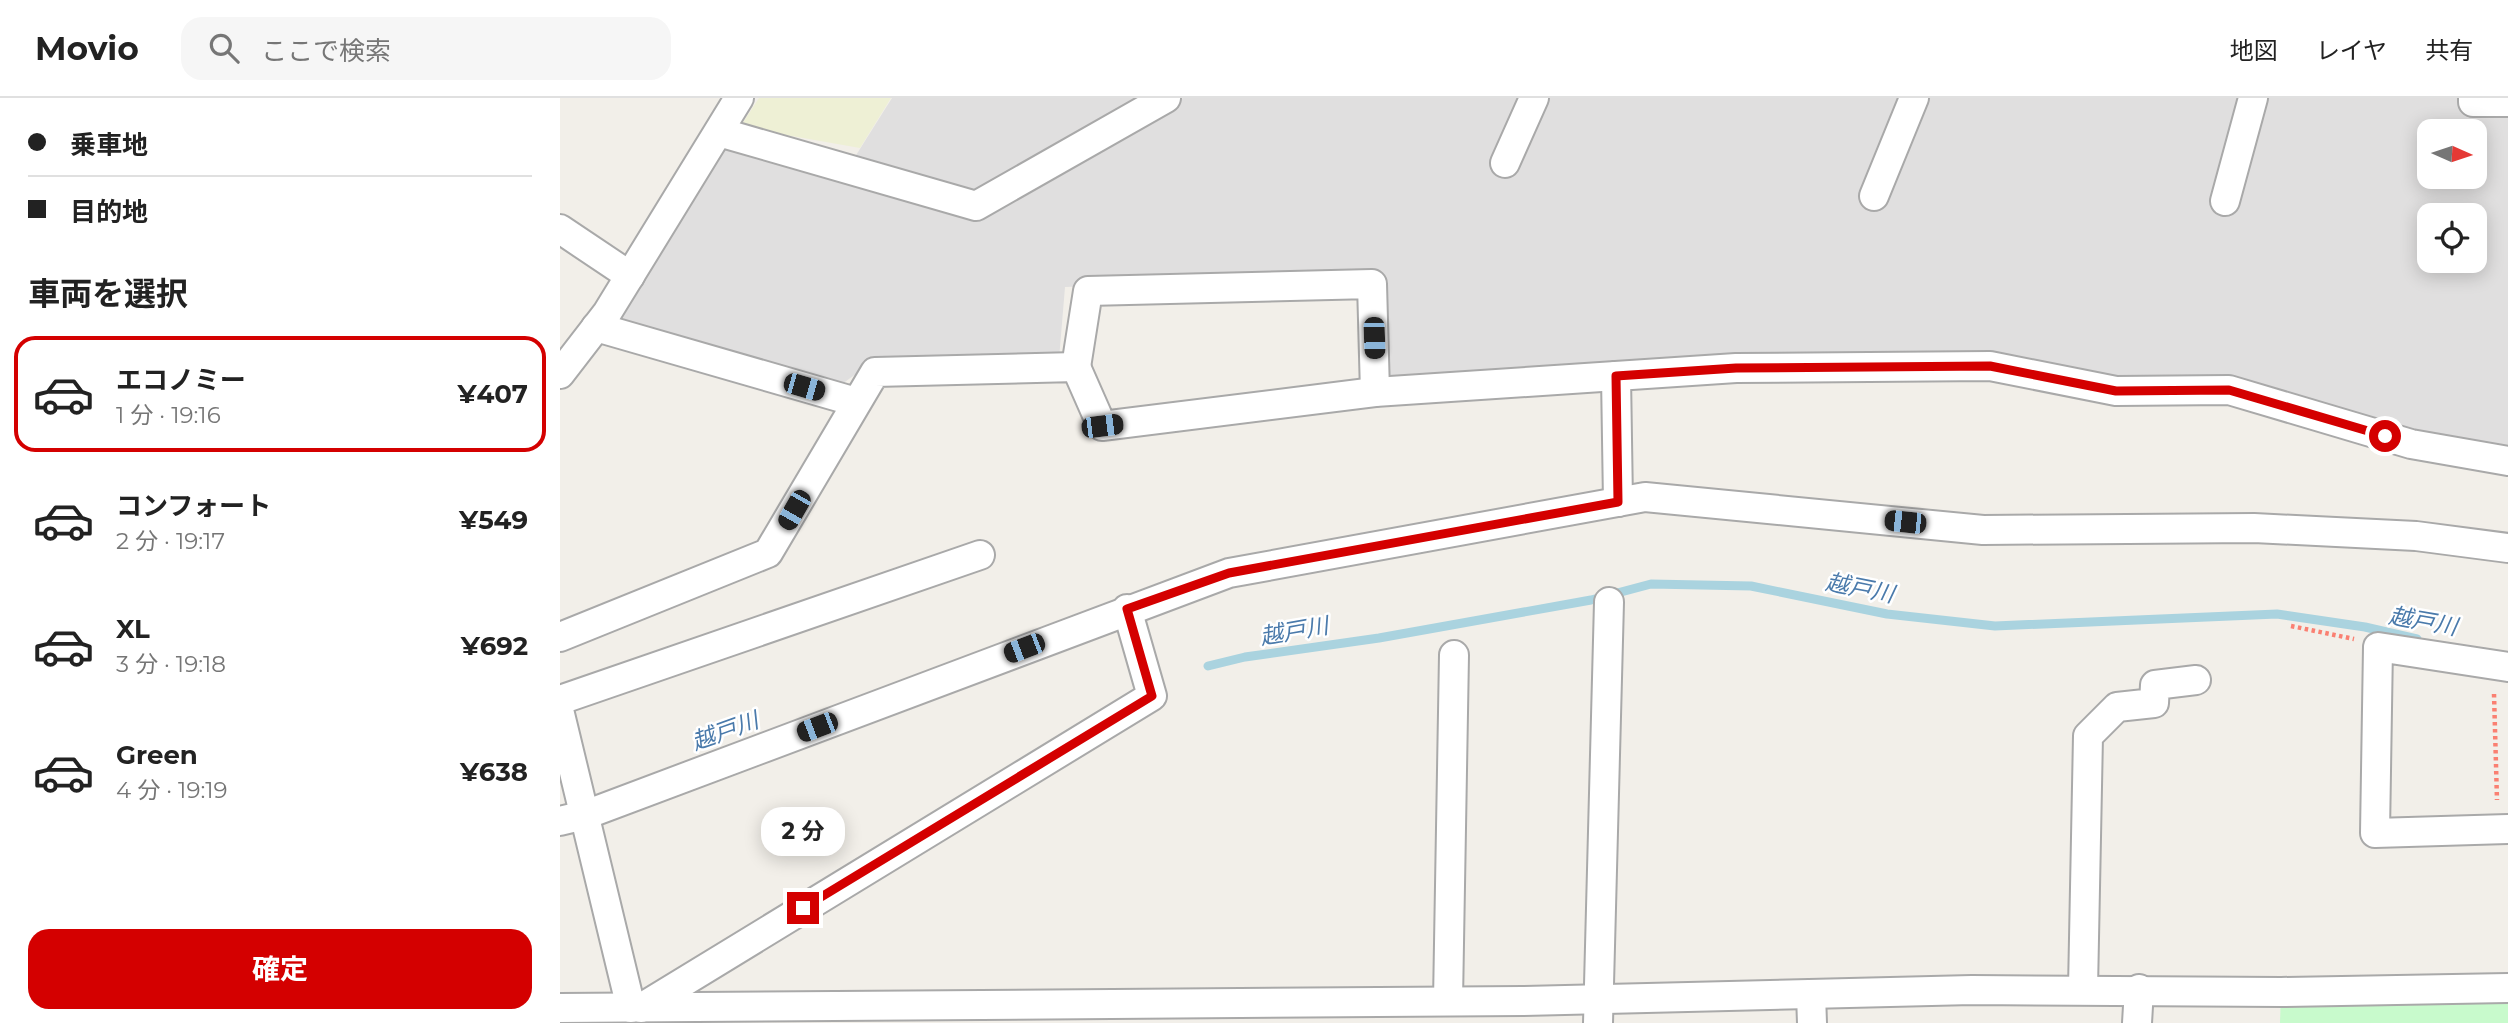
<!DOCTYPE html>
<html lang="ja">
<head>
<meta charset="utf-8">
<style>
	body { margin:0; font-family:Montserrat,"Noto Sans JP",sans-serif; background:#f6f6f6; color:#222; height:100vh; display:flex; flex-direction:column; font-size:26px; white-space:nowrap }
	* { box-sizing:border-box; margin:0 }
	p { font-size:23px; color:#767676 }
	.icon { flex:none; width:38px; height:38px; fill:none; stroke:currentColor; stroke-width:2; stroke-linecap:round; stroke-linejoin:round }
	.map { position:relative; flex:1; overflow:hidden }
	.drawer { display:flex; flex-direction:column; background:#fff; width:560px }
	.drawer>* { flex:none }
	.hud { display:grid; align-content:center; height:154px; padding:0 28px; background:#fff }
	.needle { width:46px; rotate:93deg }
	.fabs { position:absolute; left:1857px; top:21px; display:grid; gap:14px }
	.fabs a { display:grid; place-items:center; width:70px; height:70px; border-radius:14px; background:#fff; box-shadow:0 4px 18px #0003; font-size:35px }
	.end { position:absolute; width:32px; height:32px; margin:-16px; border:9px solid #d40000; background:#fff; box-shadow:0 0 0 4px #fff }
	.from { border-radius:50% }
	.bubble { position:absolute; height:49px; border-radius:21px; background:#fff; box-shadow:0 4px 18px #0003; font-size:23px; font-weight:700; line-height:49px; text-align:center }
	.car { position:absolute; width:21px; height:42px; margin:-21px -10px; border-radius:9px; box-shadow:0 0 5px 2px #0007; background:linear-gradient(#222 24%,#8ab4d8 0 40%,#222 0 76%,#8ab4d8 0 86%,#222 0) }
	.hud b { display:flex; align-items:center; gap:24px; height:66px; font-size:26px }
	.hud b+b { border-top:2px solid #e0e0e0 }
	.hud i { width:18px; height:18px; background:#222 }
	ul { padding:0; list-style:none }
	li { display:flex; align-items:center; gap:21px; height:116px; margin:0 14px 10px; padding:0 14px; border:4px solid transparent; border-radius:21px }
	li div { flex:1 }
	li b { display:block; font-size:26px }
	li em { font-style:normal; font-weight:700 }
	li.active { border-color:#d40000 }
	li>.icon { width:63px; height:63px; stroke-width:1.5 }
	h2 { padding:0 28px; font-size:32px; line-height:84px }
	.cta { display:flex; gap:14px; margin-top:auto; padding:14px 28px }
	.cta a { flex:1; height:80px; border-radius:21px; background:#d40000; color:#fff; font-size:28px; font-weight:700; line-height:80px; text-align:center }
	header { display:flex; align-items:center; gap:42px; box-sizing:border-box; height:98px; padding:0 35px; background:#fff; border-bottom:2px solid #e0e0e0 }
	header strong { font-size:33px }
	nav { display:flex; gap:38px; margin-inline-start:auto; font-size:24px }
	.search { width:490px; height:63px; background:#f6f6f6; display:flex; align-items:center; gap:18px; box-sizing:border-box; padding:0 24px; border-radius:21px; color:#767676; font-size:26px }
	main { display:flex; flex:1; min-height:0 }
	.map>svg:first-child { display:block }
</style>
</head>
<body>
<header>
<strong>Movio</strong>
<div class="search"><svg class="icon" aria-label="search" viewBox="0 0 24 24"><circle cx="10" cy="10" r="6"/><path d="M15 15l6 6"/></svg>ここで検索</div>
<nav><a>地図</a><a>レイヤ</a><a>共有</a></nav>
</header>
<main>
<section class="drawer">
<div class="hud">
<b><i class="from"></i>乗車地</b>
<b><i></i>目的地</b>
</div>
<h2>車両を選択</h2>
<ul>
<li class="active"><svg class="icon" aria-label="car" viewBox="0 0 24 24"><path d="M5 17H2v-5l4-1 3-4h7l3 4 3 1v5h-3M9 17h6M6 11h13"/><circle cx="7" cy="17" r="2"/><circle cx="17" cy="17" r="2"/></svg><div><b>エコノミー</b><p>1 分 · 19:16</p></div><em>¥407</em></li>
<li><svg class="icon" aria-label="car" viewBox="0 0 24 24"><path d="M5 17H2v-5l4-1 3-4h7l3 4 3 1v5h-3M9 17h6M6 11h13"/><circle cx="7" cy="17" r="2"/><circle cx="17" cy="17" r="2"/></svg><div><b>コンフォート</b><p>2 分 · 19:17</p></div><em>¥549</em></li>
<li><svg class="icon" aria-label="car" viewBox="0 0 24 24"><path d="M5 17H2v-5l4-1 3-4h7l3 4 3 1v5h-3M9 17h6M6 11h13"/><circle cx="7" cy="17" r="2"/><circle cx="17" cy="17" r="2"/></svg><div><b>XL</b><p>3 分 · 19:18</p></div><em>¥692</em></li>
<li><svg class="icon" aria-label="car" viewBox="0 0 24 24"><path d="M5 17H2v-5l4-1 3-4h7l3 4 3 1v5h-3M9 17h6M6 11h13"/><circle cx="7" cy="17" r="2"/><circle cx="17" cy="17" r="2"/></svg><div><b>Green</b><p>4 分 · 19:19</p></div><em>¥638</em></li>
</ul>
<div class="cta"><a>確定</a></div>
</section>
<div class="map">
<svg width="1948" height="925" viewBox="0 0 1948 925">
	<rect width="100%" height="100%" fill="#f2efe9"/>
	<g fill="#e0dfdf" fill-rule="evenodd">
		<polygon points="332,0 586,0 417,98 293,62"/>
		<path d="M 623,0 L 1948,0 L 1948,353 L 1556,280 L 824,285 L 822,178 L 505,189 L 499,261 L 307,268 L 282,286 L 54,224 L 164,49 L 416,117 ZM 1869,33 L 1914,33 L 1914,79 L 1869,79 ZM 1869,117 L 1914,117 L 1914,163 L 1869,163 Z"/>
	</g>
	<polygon fill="#eef0d5" points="199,0 331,0 300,50 180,29"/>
	<polygon fill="#c8facc" points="1948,890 1948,925 1720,925 1721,894"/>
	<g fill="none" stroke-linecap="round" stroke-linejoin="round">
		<polyline stroke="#aad3df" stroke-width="9" points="648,568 685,559 819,540 1031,502 1091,486 1191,488 1327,516 1435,528 1717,516 1805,529 1857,541"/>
		<defs>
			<g id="minor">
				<polyline points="1913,0 1913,4 1948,4"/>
				<polyline points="159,34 416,108 606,0"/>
				<polyline points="945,65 974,0"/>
				<polyline points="1314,98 1354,0"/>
				<polyline points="1665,103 1693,0"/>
				<polyline points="0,131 70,178"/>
				<polyline points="36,229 296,304"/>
				<polyline points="516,269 528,193 812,186 815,294"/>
				<polyline points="0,276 47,215 179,0"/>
				<polyline points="1056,278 1058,404"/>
				<polyline points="0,539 208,455 315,274 516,269 542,328 815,294 1176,270 1430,268 1556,293 1669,292 1851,346 1948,363"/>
				<polyline points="1948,569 1818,549 1815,735 1948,731"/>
				<polyline points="0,602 420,457"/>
				<polyline points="0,616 71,910"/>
				<polyline points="0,723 25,717 669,475 1085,399 1423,432 1694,430 1856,438 1948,450"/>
				<polyline points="1523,891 1528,638 1557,609 1594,605 1595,587 1636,582"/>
				<polyline points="1251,896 1252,925"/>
				<polyline points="888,903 894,557"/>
				<polyline points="0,910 963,903 1412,892 1721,894 1948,890"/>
				<polyline points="81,910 592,598 567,511"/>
				<polyline points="1038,925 1049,504"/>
				<polyline points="1577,925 1579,891"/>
			</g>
		</defs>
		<use href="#minor" stroke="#a9a9a9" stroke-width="32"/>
		<g stroke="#fa8072" stroke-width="4.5" stroke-dasharray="3.5 3.5" stroke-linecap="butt">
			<polyline points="1731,528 1794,541"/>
			<polyline points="1934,596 1937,702"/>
		</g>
		<use href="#minor" stroke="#fff" stroke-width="28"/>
	</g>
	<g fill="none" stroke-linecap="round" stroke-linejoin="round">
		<polyline stroke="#d40000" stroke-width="9" points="243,810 592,598 567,511 669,475 1058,404 1056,278 1176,270 1430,268 1556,293 1669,292 1825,338"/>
	</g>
	<g text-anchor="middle" stroke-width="5" stroke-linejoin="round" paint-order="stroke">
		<g font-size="23" font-style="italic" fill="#4a7aab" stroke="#fff">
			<text transform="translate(1300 490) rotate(11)" y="8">越戸川</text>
			<text transform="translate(1863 523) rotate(10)" y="8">越戸川</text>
			<text transform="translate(734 533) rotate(-10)" y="8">越戸川</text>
			<text transform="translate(165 633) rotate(-20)" y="8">越戸川</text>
		</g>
	</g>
</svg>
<div class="fabs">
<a><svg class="needle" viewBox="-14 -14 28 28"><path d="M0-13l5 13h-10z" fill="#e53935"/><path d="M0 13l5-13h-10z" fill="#767676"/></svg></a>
<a><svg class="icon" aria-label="locate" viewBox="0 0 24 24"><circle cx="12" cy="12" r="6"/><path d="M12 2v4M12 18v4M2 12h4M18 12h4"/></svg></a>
</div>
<i class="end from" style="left:1825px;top:338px"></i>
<i class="end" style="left:243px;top:810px"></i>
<div class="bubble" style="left:201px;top:709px;width:84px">2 分</div>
<i class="car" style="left:814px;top:240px;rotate:178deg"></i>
<i class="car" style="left:244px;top:289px;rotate:106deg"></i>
<i class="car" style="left:542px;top:328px;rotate:83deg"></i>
<i class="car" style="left:234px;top:412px;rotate:210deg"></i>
<i class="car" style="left:1345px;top:424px;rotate:276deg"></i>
<i class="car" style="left:464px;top:550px;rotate:249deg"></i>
<i class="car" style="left:257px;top:629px;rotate:249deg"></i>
</div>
</main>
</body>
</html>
